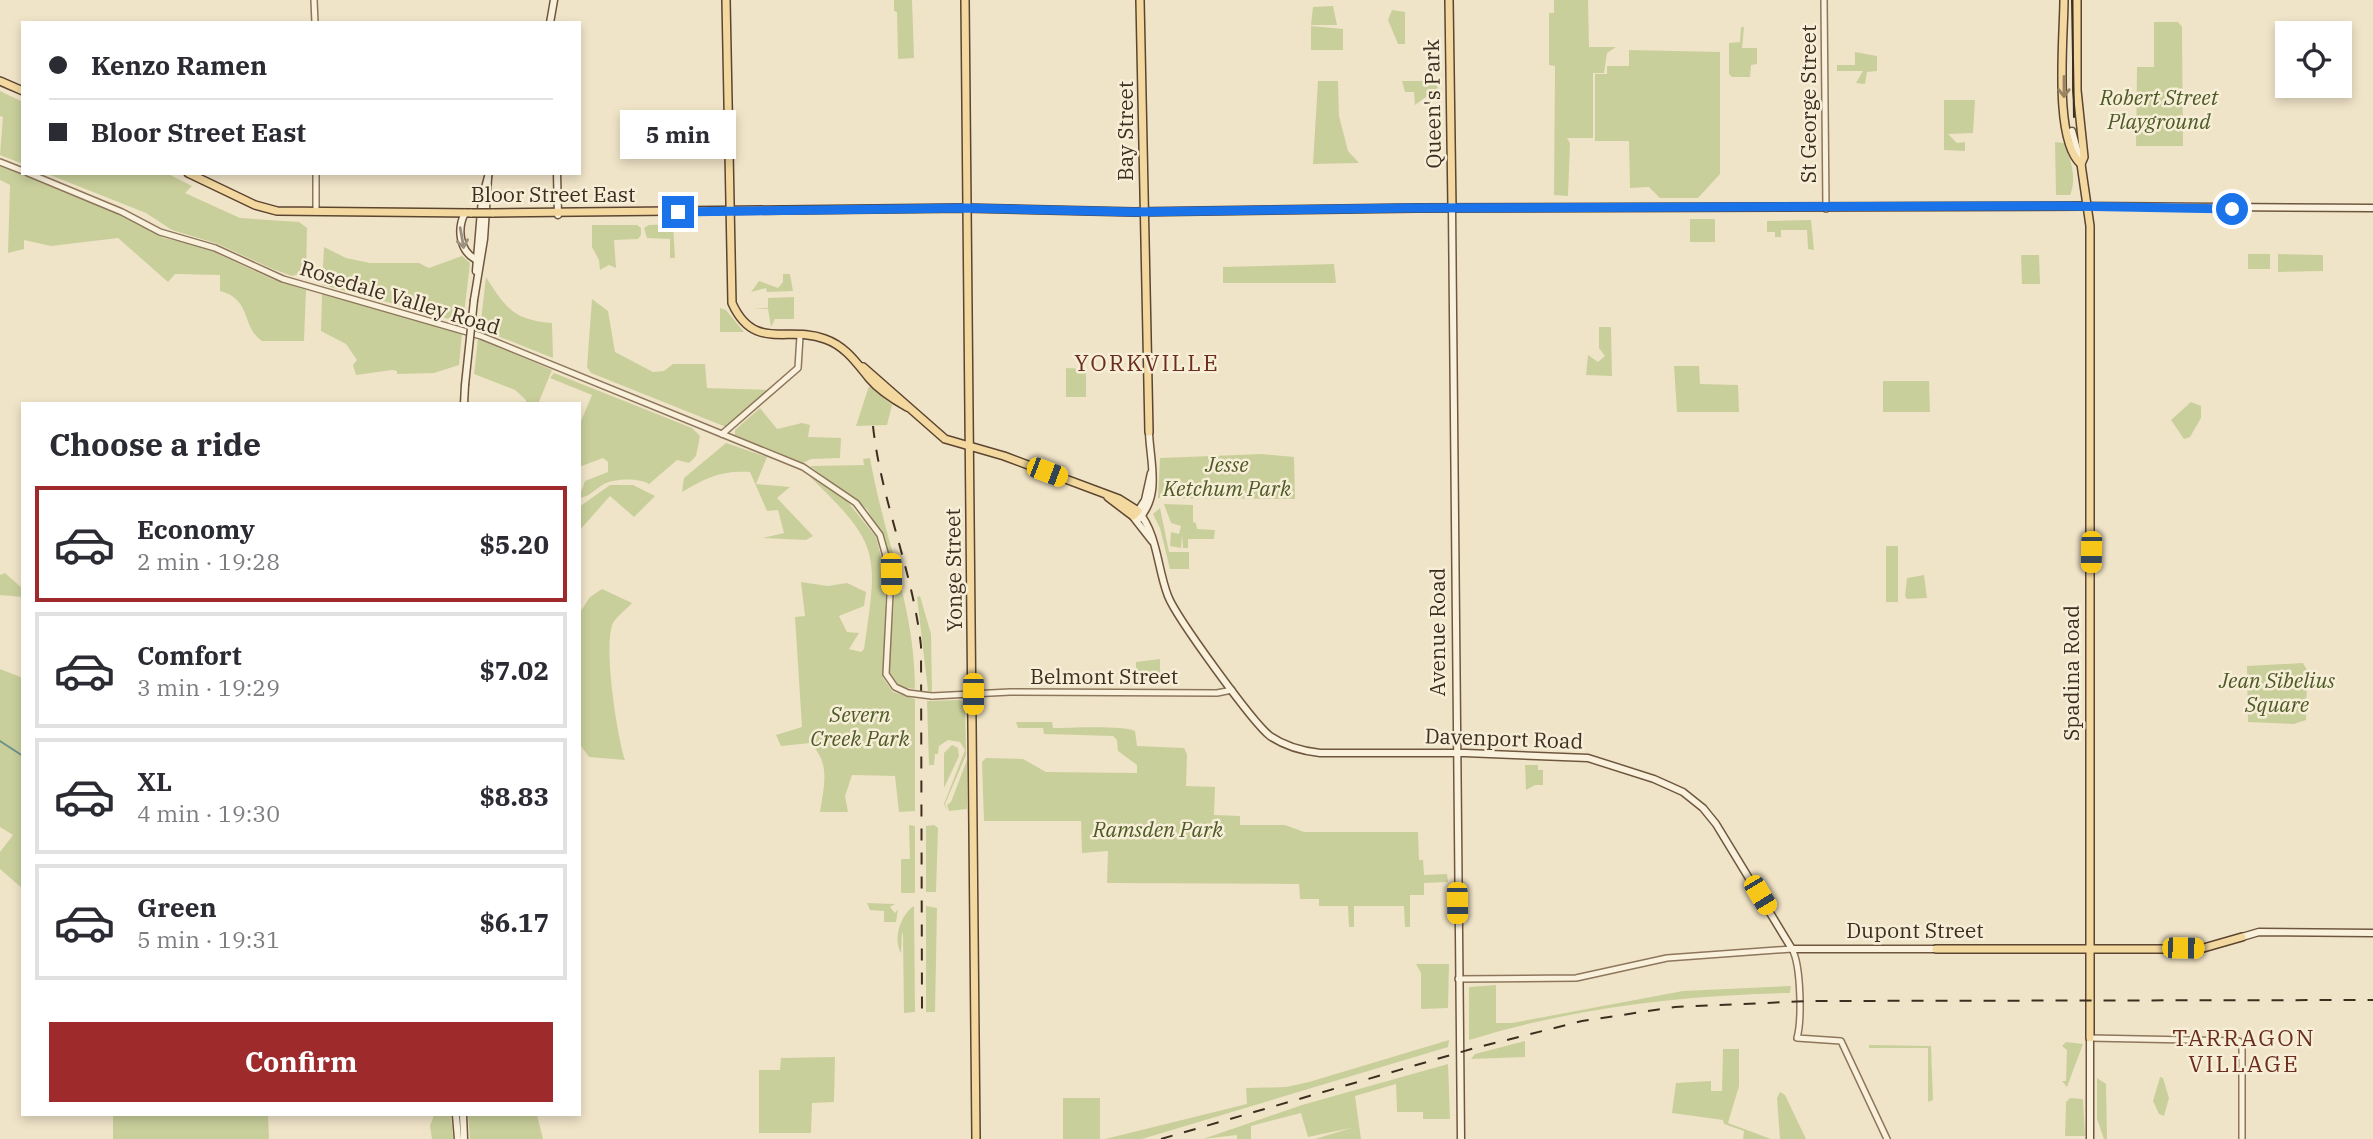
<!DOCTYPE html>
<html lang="en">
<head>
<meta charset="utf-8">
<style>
	body { margin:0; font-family:"IBM Plex Serif",serif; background:#f2f2f3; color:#2b2b33; height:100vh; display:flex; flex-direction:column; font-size:26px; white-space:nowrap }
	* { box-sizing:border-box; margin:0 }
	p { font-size:23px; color:#7c7c81 }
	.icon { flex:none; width:38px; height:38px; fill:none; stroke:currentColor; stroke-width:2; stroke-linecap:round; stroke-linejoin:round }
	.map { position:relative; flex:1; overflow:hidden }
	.panel { position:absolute; left:21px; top:402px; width:560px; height:714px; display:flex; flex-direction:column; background:#fff; border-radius:0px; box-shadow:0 4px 10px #0003 }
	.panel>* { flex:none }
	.hud { position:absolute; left:21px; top:21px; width:560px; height:154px; border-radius:0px; box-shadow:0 4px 10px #0003; display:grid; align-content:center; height:154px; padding:0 28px; background:#fff }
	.buttons { position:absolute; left:2275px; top:21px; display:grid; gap:14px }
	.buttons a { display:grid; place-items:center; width:77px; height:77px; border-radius:0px; background:#fff; box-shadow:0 4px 10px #0003; font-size:35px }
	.end { position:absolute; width:32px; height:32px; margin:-16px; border:9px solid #1a73e8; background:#fff; box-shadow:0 0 0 4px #fff }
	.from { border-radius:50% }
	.bubble { position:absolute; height:49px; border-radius:0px; background:#fff; box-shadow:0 4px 10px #0003; font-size:23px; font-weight:700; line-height:49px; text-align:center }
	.car { position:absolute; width:21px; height:42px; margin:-21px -10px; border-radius:9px; box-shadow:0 0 5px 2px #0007; background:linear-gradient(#f5c518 24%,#345 0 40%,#f5c518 0 76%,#345 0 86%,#f5c518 0) }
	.hud b { display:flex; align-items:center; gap:24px; height:66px; font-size:26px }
	.hud b+b { border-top:2px solid #e1e1e2 }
	.hud i { width:18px; height:18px; background:#2b2b33 }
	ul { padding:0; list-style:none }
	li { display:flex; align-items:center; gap:21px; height:116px; margin:0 14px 10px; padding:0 14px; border:4px solid #e1e1e2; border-radius:0px }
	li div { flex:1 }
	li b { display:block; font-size:26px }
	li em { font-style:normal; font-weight:700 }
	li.current { border-color:#9e2a2b }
	li>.icon { width:63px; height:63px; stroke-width:1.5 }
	h2 { padding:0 28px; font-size:32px; line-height:84px }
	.cta { display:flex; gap:14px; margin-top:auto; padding:14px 28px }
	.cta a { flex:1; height:80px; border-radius:0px; background:#9e2a2b; color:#fff; font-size:28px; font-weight:700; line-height:80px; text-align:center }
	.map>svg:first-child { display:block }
</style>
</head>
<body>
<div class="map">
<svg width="2373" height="1139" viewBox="0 0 2373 1139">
	<rect width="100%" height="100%" fill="#f0e4c8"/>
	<g fill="#c9cf9b">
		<polygon points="894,0 912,0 914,58 898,59 897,12 894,11"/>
		<polygon points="1554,0 1588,0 1589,47 1616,47 1607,53 1604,73 1593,73 1593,138 1567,138 1570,143 1568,196 1554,195 1555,66 1549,65 1549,13 1554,13"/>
		<polygon points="1333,6 1337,25 1311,25 1313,7"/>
		<polygon points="1392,10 1405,12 1405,44 1398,44 1388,20"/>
		<polygon points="2154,22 2178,22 2182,27 2183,146 2136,146 2137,67 2154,67"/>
		<polygon points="1311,26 1343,29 1343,50 1311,50"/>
		<polygon points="1741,27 1744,27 1742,48 1757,48 1757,64 1751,65 1750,77 1732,77 1729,74 1729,43 1740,42"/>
		<polygon points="1629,50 1720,52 1720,174 1698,198 1660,198 1649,187 1630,188 1629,141 1595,141 1595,74 1607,74 1607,66 1629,66"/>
		<polygon points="1855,52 1877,56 1877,71 1867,72 1865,84 1856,83 1863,71 1837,71 1837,65 1855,65"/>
		<polygon points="1318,81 1338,81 1339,116 1348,151 1359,163 1313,164"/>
		<polygon points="1402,81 1436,81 1439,94 1426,97 1415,105 1414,92 1405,92"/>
		<polygon points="0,91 23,102 23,164 0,155 3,117 0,116"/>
		<polygon points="1944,100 1975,100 1973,133 1948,134 1957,143 1965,142 1965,151 1944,150"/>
		<path d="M 2055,142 L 2064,143 C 2071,159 2077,179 2070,195 L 2056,195 Z"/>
		<path d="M 0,165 L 116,213 L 164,238 L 203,247 L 272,279 L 306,290 L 304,341 L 262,341 C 241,327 252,299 220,291 L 220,275 L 175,274 L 168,282 L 118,238 L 51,246 L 24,240 L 24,249 L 8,253 L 10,185 L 0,180 Z"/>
		<polygon points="45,173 166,173 192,186 185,193 240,218 299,222 307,228 306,272 292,276 270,268 218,244 172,230 146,213"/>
		<rect x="1690" y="219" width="25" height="23"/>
		<polygon points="1811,220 1814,250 1808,249 1807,230 1781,230 1781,237 1775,237 1775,232 1767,232 1767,221"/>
		<polygon points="673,224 675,258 670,258 670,239 647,238 644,228 649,225"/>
		<polygon points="592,225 637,225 641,228 641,235 638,239 614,240 616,268 609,265 600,270 599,260 592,247"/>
		<polygon points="324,247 346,258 370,263 419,263 429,268 462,256 470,263 463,323 358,294 360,285 352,283 350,292 322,285"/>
		<rect x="2248" y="254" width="22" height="15"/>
		<polygon points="2278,254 2323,255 2323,271 2278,272"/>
		<polygon points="2021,255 2039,255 2040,284 2022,284"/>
		<polygon points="1334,264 1336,283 1223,283 1223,267"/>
		<polygon points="783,274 790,274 793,291 767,292 766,288 751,292 759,281 778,288 783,282"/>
		<path d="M 486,277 C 506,309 515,320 552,323 L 553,358 L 480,329 Z"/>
		<polygon points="322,294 462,333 459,365 434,373 397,374 397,371 392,370 356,375 353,365 357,360 346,344 321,331"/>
		<polygon points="794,297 794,319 775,319 771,327 768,309 753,309 768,308 768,298"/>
		<polygon points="592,299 608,311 615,352 653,372 664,371 673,364 705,364 707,388 769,390 726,427 591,373 587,367"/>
		<polygon points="720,308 726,310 744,332 720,332"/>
		<polygon points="1599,327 1611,327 1612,376 1586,375 1588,355 1598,362 1605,356 1599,348"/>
		<polygon points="478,338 552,370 538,404 526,404 526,400 515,390 474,374"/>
		<polygon points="1674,366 1699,366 1700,384 1738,385 1739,412 1677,412"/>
		<polygon points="1066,368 1086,369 1086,397 1066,397"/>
		<path d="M 554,373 L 692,428 L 700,436 L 696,456 L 689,463 L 677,460 L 649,484 C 640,478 615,478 604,484 C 595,489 590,497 579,498 L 585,481 L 608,472 L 608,462 L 603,458 L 579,467 L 579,426 L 592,395 L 550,378 Z"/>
		<polygon points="1883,381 1929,381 1930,412 1883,412"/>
		<polygon points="869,386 892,405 887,425 856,426"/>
		<polygon points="2191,402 2201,406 2201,418 2190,437 2184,439 2171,420"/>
		<polygon points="760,408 777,429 802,423 810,425 808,437 841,438 840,458 811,459 803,463 735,435 735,430"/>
		<path d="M 726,443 L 767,457 L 756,484 L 790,487 L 777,498 L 813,536 L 806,540 L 763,538 L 784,533 L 778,510 L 767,511 L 750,472 C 721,470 706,478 682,492 L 684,478 Z"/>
		<polygon points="1262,454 1294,457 1295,499 1158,498 1160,458"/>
		<path d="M 870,458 C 884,538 915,607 915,689 L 900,687 L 889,672 L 895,588 L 885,540 L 867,509 L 810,466 L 864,465 L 863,459 Z"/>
		<path d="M 809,476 L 847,501 L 876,537 L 886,576 L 883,678 L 893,692 L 915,699 L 915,811 L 899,812 L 895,776 L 852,775 L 845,796 L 848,812 L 820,812 C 824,786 831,763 810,743 L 781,746 L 776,735 L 802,727 L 795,617 L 805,616 L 801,582 L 828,586 L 847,583 L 866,592 L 864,606 L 839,616 L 847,632 L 859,633 L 849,649 L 861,652 L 864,649 C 878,553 881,545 809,476 Z"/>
		<polygon points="633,485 655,496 634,517 610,496 579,531 579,507 610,485"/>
		<polygon points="1164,504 1193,505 1193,522 1196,523 1197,529 1215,530 1214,539 1188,539 1188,548 1183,548 1182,535 1181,548 1170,546 1171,532 1179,534 1181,526 1171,523"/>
		<polygon points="1160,508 1169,552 1189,552 1189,569 1170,569 1160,528 1153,514"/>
		<rect x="1886" y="546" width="12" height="56"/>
		<polygon points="5,573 23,589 23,597 0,595 0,575"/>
		<polygon points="1924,575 1927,598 1907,599 1905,596 1907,578"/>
		<path d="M 602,589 L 632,603 C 627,609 617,616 613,623 C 603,645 617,736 625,760 L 589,757 L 579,743 L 579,614 L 590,597 Z"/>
		<polygon points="920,596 931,634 932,692 928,691 917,597"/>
		<polygon points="1160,659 1160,682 1136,683 1136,662"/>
		<polygon points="2303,663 2307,670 2306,720 2294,724 2248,722 2247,666"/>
		<polygon points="0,669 23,678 23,889 0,869 0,852 13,835 0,827"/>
		<polygon points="959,700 965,703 966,755 945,804 947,811 944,804 965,750 960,742 948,740 939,746 938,754 935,754 934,765 929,765 927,701"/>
		<path d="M 1016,722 L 1052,722 L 1053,728 C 1069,728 1124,725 1135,731 L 1137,746 L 1184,748 L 1187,754 L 1186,786 L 1215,787 L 1214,815 L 1240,816 L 1240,825 L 1285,825 L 1304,832 L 1418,832 L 1419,860 L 1423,860 L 1424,875 L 1447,874 L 1448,882 L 1424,883 L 1424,895 L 1410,895 L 1410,927 L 1405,927 L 1404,906 L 1354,906 L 1354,927 L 1349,927 L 1348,906 L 1319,906 L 1319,899 L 1300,899 L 1299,884 L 1107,883 L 1108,851 L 1082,853 L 1081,821 L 984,821 L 982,762 L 986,758 L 1023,759 L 1046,772 L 1137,773 L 1137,765 L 1118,751 L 1117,740 L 1113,736 L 1044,734 L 1043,728 L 1018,728 Z"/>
		<polygon points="952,745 958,748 959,756 944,788 944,753"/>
		<polygon points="967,760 967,809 949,811 947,805 951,802"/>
		<polygon points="1525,765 1538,765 1538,770 1543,770 1543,785 1535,785 1526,790"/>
		<polygon points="909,825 915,826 915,893 901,893 901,859 910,859"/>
		<polygon points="934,825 938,828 936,892 926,892 926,826"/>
		<polygon points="867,903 895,904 890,907 895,913 898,909 896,922 884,922 884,911 870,910"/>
		<path d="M 914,906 L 915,1012 L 904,1013 L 903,935 L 902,932 L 901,953 C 893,939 900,915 914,906 Z"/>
		<polygon points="926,906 937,908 935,1012 926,1012"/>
		<polygon points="1416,964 1449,964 1448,1008 1421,1009 1421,973"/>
		<path d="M 1496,985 L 1496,1023 L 1512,1023 L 1683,991 L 1791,986 L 1790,993 C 1684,995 1572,1008 1469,1040 L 1469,987 Z"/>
		<polygon points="1449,1040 1448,1047 1142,1139 1105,1139 1247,1104 1246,1088 1286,1087 1309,1082"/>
		<polygon points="1525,1041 1525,1057 1471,1059 1475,1054"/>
		<polygon points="2066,1042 2083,1044 2067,1087 2062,1081 2066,1081 2067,1050 2062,1046"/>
		<polygon points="1869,1045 1931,1046 1933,1100 1928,1102 1928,1048 1869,1048"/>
		<polygon points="1723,1049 1739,1049 1739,1086 1728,1123 1771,1139 1743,1139 1744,1131 1724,1124 1723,1120 1672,1113 1676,1083 1711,1081 1711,1091 1722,1091"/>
		<polygon points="835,1057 834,1102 812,1103 811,1133 759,1133 759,1070 780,1070 781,1058"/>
		<polygon points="1448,1064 1450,1119 1423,1119 1423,1112 1397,1112 1396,1084 1355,1096 1361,1139 1315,1139 1351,1128 1308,1137 1301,1113 1251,1126 1251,1139 1237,1139 1237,1135 1203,1139 1302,1105"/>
		<polygon points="2160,1077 2163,1078 2169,1098 2164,1116 2159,1114 2153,1101"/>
		<polygon points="2097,1078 2106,1084 2107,1139 2104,1139 2097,1119"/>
		<polygon points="1780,1092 1785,1095 1806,1139 1780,1139 1777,1098"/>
		<rect x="1063" y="1098" width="37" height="41"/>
		<polygon points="2070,1098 2083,1099 2085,1136 2065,1136 2066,1102"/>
		<polygon points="113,1115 268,1115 269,1139 113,1139"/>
		<polygon points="434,1115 451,1115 453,1139 432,1139 430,1126"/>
		<polygon points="468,1115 537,1115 543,1139 470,1139"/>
	</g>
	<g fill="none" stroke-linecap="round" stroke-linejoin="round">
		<polyline stroke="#6f938a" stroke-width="2" points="0,741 23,756"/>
		<defs>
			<g id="tertiary">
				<polyline points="314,0 315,23"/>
				<polyline points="1824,0 1826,209"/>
				<polyline points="0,162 23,171"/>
				<polyline points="28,173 122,212 160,232 215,248 283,279 481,336 803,467 856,503 880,535 891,574 886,674 895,687 908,693"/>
				<polyline points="316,173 316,212"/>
				<polyline points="722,434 798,368 800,336"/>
				<polyline points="932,696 1010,692 1217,693 1232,690"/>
				<path d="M 1458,979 L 1576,978 L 1667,958 L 1792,949 C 1801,965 1802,1020 1797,1038 L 1841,1041 L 1887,1139"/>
				<polyline points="2090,1038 2239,1041 2242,1048 2242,1139"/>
			</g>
			<g id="secondary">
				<polyline points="550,23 554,0"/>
				<polyline points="2072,131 2080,160"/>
				<polyline points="557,173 558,215"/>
				<polyline points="2088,206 2373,208"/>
				<polyline points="1452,208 1461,1139"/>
				<path d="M 465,213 C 457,228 459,250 475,259"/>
				<polyline points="476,271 482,199 489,173"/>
				<polyline points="474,300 484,239 488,178"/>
				<polyline points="464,404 465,385"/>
				<path d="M 1151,473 L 1145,500 L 1138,511 C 1158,535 1157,568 1168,596 C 1176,617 1253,723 1270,736 C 1286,747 1302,751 1320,753 L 1465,753 L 1588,758 L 1654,779 L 1683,792 L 1703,808 L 1716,824 L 1792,949 L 1936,949"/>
				<polyline points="1134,518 1152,541"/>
				<path d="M 1137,521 C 1162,496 1150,463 1149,432"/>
				<polyline points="2242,937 2259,932 2373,933"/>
				<polyline points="456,1115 458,1139"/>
				<polyline points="463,1115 464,1139"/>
				<polyline points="2090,1139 2090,1038"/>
			</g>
			<g id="primary">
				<path d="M 726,0 L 732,303 C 754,352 788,325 825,339 C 845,346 856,362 869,378 C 879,390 893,399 907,407"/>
				<polyline points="965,0 976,1139"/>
				<polyline points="1140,0 1149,432"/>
				<polyline points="1449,0 1452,208"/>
				<path d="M 2064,0 C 2064,36 2053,140 2081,164"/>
				<polyline points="2077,0 2077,90 2084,157 2081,164 2090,226 2090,1038"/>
				<polyline points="0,81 23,91"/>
				<polyline points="188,173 255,205 277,211 472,213"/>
				<polyline points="492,213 964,208 1134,212 1416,208 2088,206"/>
				<polyline points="863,367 945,439 1004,456 1119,499 1138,511 1133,516 1108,497"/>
				<polyline points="1936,949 2200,949 2242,937"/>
			</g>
		</defs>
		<use href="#tertiary" stroke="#8d765c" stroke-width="8"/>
		<use href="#secondary" stroke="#6f573f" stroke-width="9"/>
		<use href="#primary" stroke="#5b4430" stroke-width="10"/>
		<use href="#tertiary" stroke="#faf1dc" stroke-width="5"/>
		<use href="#secondary" stroke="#faf1dc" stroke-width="6"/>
		<use href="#primary" stroke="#f3d9a0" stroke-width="7"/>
		<polyline stroke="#3d2e20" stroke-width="2" points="2072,0 2074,117"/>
		<g stroke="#3d2e20" stroke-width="2" stroke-dasharray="12 12" stroke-linecap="butt">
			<path d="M 873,426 C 881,501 913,571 921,646 L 922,1012"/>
			<polyline points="1161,1139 1475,1048 1582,1021 1675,1007 1810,1001 2373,1000"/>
		</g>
		<defs>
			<polyline id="tertiary-bridge" points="908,693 932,696"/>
			<polyline id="secondary-bridge" points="465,385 474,300"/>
			<polyline id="primary-bridge" points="472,213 492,213"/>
		</defs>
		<use href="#tertiary-bridge" stroke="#8d765c" stroke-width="8" stroke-linecap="butt"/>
		<use href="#secondary-bridge" stroke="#6f573f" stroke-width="9" stroke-linecap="butt"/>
		<use href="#primary-bridge" stroke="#5b4430" stroke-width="10" stroke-linecap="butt"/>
		<use href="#tertiary-bridge" stroke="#faf1dc" stroke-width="5"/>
		<use href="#secondary-bridge" stroke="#faf1dc" stroke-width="6"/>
		<use href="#primary-bridge" stroke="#f3d9a0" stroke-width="7"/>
	</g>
	<defs><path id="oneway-shaft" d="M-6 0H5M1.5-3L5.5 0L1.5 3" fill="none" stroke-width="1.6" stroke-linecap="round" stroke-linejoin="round" transform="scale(1.75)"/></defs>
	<use stroke="#988460" href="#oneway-shaft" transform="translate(2064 87) rotate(90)"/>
	<use stroke="#9c907e" href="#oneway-shaft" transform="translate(462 238) rotate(80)"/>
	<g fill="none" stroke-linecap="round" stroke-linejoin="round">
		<polyline stroke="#1a73e8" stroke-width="9" points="678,212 964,208 1135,212 1408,208 2065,206 2232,209"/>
	</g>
	<g text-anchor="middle" stroke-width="5" stroke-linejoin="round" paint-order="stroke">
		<g font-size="21" font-style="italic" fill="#4d5a26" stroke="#f7eed8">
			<text x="2159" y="105">Robert Street<tspan x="2159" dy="24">Playground</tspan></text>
			<text x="1227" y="472">Jesse<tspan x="1227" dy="24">Ketchum Park</tspan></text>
			<text x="2277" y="688">Jean Sibelius<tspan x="2277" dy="24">Square</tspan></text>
			<text x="860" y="722">Severn<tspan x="860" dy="24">Creek Park</tspan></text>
			<text x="1158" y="837">Ramsden Park</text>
		</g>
		<g font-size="21" fill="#3d2e20" stroke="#f7eed8">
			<text transform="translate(1433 104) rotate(-91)" y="7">Queen's Park</text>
			<text transform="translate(1809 104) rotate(-90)" y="7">St George Street</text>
			<text transform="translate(1126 131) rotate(-90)" y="7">Bay Street</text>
			<text x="553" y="202">Bloor Street East</text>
			<text transform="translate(400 298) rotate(17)" y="7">Rosedale Valley Road</text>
			<text transform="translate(954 570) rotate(-91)" y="7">Yonge Street</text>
			<text transform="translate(1438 632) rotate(-90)" y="7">Avenue Road</text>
			<text transform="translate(2072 673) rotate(-90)" y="7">Spadina Road</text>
			<text x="1104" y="684">Belmont Street</text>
			<text transform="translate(1504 739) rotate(2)" y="7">Davenport Road</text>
			<text x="1915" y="938">Dupont Street</text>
		</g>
		<g font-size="23" letter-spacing="2" fill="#6b2e1e" stroke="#f7eed8">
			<text x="1147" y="371">YORKVILLE</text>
			<text x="2244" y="1046">TARRAGON<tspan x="2244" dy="26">VILLAGE</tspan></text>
		</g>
	</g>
</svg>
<div class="buttons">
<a><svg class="icon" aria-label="locate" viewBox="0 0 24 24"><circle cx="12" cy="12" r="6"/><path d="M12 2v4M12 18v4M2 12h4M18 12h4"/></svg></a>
</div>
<i class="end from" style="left:2232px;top:209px"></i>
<i class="end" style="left:678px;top:212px"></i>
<div class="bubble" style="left:620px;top:110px;width:116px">5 min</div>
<i class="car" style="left:1047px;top:472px;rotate:111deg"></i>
<i class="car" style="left:2091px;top:552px;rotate:181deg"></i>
<i class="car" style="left:891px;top:574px;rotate:179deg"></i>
<i class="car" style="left:973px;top:694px;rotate:180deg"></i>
<i class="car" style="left:1760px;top:895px;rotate:149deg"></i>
<i class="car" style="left:1457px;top:903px;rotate:179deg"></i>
<i class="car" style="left:2183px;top:948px;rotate:91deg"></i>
<div class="hud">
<b><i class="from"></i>Kenzo Ramen</b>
<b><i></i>Bloor Street East</b>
</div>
<section class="panel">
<h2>Choose a ride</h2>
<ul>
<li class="current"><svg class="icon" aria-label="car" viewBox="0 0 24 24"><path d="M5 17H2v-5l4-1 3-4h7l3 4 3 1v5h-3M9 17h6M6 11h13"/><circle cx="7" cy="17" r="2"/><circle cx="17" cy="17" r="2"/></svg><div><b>Economy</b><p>2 min · 19:28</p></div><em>$5.20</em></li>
<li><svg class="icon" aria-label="car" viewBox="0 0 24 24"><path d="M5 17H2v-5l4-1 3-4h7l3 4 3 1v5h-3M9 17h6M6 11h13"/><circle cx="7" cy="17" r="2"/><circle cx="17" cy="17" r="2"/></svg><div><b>Comfort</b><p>3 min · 19:29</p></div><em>$7.02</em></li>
<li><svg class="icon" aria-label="car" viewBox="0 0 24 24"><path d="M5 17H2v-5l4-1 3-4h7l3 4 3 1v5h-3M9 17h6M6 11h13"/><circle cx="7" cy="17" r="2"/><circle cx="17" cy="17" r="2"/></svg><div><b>XL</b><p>4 min · 19:30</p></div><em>$8.83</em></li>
<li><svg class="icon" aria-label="car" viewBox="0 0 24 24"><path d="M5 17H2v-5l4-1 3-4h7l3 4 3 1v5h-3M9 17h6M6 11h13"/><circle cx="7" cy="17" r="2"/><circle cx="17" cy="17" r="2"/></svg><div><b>Green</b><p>5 min · 19:31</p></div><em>$6.17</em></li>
</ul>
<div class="cta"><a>Confirm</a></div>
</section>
</div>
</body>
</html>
